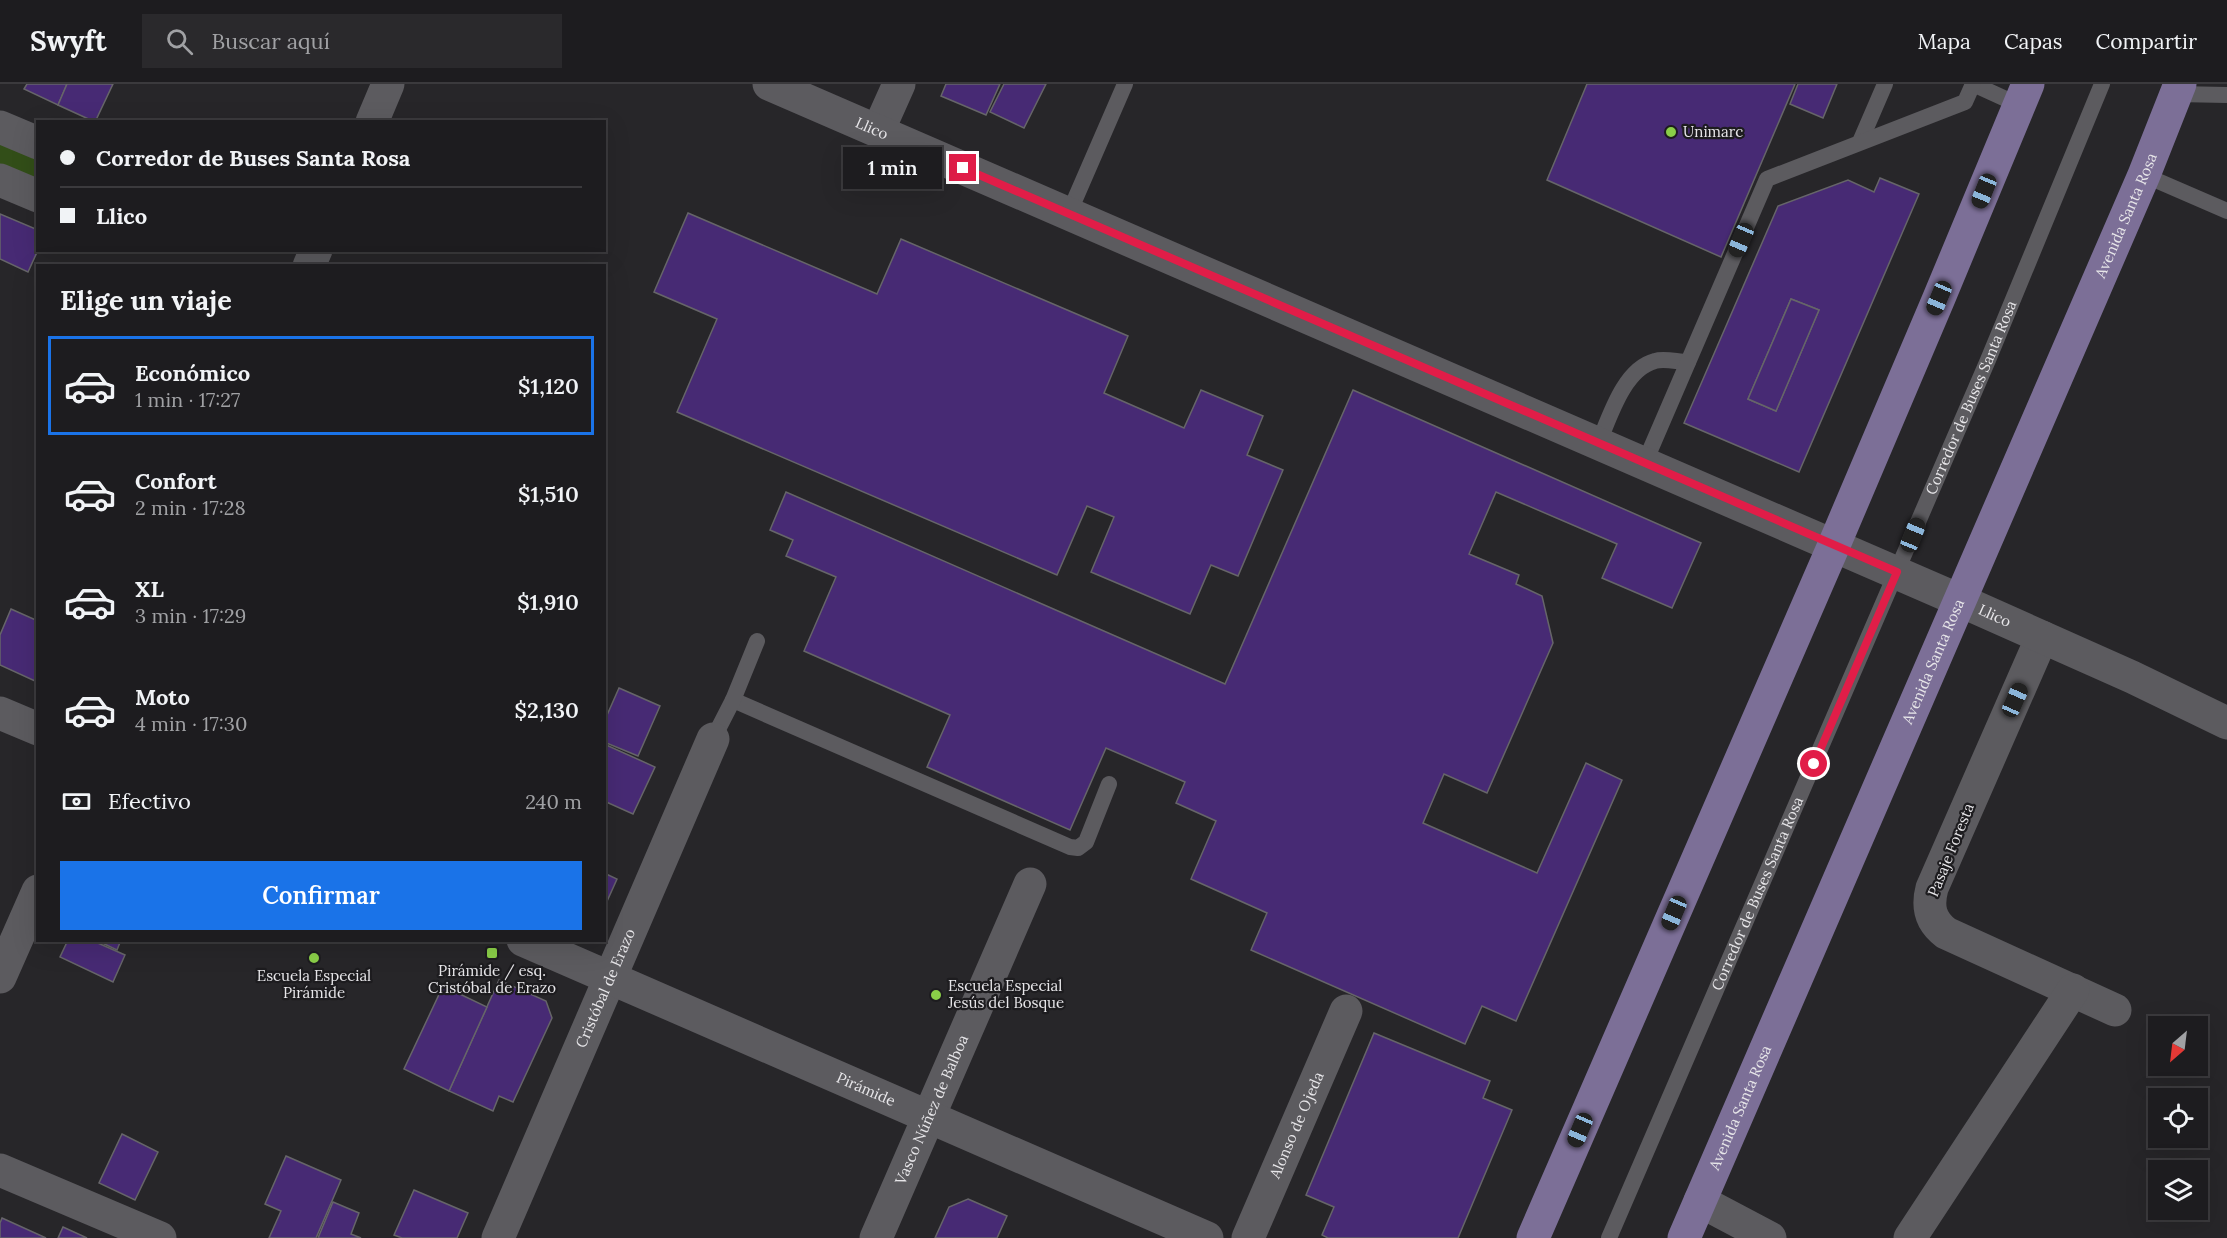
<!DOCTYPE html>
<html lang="es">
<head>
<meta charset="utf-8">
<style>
	body { margin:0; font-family:Lora,serif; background:#2a292c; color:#f1f3f6; height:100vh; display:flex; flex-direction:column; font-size:22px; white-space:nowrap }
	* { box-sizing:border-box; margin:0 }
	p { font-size:20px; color:#a0a1a4 }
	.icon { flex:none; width:33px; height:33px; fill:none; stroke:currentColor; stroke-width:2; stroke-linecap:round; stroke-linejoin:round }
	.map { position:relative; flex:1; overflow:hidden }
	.drawer { position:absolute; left:36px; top:180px; width:570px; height:678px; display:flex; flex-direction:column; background:#1d1c1f; border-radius:0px; box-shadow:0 6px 24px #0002,0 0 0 2px #3b3a3d }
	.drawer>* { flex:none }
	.top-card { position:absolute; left:36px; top:36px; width:570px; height:132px; border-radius:0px; box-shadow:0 6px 24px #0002,0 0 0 2px #3b3a3d; display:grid; align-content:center; height:132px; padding:0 24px; background:#1d1c1f }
	.needle { width:39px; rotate:208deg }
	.buttons { position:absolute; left:2148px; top:932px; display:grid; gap:12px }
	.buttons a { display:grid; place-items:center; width:60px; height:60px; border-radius:0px; background:#1d1c1f; box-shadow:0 6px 24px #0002,0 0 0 2px #3b3a3d; font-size:30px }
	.end { position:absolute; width:27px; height:27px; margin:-14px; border:8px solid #e11d48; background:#fff; box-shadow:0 0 0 3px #fff }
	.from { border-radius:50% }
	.bubble { position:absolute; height:42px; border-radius:0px; background:#1d1c1f; box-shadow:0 6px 24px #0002,0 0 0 2px #3b3a3d; font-size:20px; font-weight:600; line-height:42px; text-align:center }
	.car { position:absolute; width:18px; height:36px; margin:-18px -9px; border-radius:8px; box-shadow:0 0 4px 2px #0007; background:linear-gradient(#222 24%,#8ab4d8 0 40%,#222 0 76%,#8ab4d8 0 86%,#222 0) }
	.top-card b { display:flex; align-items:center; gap:21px; height:57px; font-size:22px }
	.top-card b+b { border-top:2px solid #3b3a3d }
	.top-card i { width:15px; height:15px; background:#f1f3f6 }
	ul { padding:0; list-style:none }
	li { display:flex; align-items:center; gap:18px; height:99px; margin:0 12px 9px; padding:0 12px; border:3px solid transparent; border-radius:0px }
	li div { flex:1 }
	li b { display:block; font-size:22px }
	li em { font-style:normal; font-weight:600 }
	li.selected { border-color:#1a73e8 }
	li>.icon { width:54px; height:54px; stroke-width:1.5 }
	h2 { padding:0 24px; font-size:27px; line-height:72px }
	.pay { display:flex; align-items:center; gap:15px; height:66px; padding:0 24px; font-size:22px }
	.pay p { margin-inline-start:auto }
	.action { display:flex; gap:12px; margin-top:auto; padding:12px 24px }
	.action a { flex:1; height:69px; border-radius:0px; background:#1a73e8; color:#fff; font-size:24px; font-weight:600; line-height:69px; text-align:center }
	header { display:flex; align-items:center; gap:36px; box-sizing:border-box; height:84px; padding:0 30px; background:#1d1c1f; border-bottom:2px solid #3b3a3d }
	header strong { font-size:28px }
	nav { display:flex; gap:33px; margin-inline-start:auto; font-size:21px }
	.search { width:420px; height:54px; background:#2a292c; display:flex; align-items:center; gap:15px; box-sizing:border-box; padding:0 21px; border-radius:0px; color:#a0a1a4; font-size:22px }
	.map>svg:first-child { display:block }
</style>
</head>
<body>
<header>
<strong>Swyft</strong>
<div class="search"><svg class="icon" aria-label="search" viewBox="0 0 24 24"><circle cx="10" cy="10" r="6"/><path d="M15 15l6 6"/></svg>Buscar aquí</div>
<nav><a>Mapa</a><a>Capas</a><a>Compartir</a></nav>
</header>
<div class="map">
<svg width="2227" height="1154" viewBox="0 0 2227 1154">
	<rect width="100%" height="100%" fill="#272629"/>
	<polygon fill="#324e18" points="0,55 37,71 37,99 0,82"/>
	<g fill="#472a74" stroke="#666569" stroke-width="1.5" fill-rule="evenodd">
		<polygon points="27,0 67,0 58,21 24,5"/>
		<polygon points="67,0 113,0 95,38 58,21"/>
		<polygon points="946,0 1000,0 986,31 941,12"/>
		<polygon points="1004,0 1046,0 1024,44 990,28"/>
		<polygon points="1587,0 1795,0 1721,173 1547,96"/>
		<polygon points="1798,0 1837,0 1823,34 1790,20"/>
		<path d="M 1880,94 L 1919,110 L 1799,388 L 1684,339 L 1778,122 L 1848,96 L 1874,108 ZM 1791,215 L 1819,226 L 1776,327 L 1748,315 Z"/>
		<polygon points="688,129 877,210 901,155 1128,252 1104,309 1184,344 1201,306 1263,332 1247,371 1283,386 1238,492 1211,481 1190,530 1091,488 1114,433 1087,422 1057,491 677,328 717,235 654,208"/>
		<polygon points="0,130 38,146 38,166 28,188 0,175"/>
		<polygon points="1791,215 1819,226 1776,327 1748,315"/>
		<polygon points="1353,306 1701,459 1672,524 1602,494 1617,460 1496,408 1469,470 1519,491 1516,500 1542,512 1553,559 1487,709 1444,690 1423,739 1537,789 1586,679 1622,696 1516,937 1482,922 1465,960 1251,866 1267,829 1191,795 1216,737 1176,719 1185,698 1106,664 1070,746 927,683 950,631 804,567 836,493 786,472 793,456 770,446 786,408 1225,600"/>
		<polygon points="11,525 38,537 38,591 35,597 0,581 0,551"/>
		<polygon points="619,604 660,622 638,672 604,658 604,638"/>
		<polygon points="604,660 655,683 633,730 604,717"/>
		<polygon points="604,789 617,795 604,824"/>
		<polygon points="68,856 91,856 125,871 113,898 60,873"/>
		<polygon points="96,856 121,856 117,866"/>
		<polygon points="499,896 546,917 552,934 513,1018 499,1012 493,1027 449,1007"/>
		<polygon points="443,902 487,923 449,1007 404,985"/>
		<polygon points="1374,949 1490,997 1483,1014 1512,1026 1458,1154 1328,1154 1322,1151 1334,1123 1306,1111"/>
		<polygon points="122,1050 158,1068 135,1116 99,1099"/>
		<polygon points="286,1072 341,1096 316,1154 269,1154 281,1127 265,1120"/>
		<polygon points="414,1106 468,1129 457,1154 402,1154 394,1151"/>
		<polygon points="968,1115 1007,1132 997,1154 935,1154 949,1123"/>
		<polygon points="333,1118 359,1129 351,1150 361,1154 318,1154"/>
		<polygon points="2,1134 46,1154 0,1154 0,1139"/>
		<polygon points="63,1143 87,1154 58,1154"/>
	</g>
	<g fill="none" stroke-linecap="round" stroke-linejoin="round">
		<g stroke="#5c5b5f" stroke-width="16">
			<polyline points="1973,0 2019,21"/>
			<polyline points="2176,10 2227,11"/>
			<polyline points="1860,58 1885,0"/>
			<polyline points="2144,91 2227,127"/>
			<polyline points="1069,129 1125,0"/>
			<path d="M 1599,358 C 1610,332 1624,285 1655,277 C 1664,274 1678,278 1688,278"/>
			<polyline points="1645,378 1767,95 1965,18 1973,0"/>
			<polyline points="733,616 1070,763 1078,764 1086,758 1109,700"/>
			<polyline points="713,655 733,616 757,557"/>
			<path id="s1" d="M 1609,1154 L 1988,276 L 2102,0"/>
		</g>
		<g stroke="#5c5b5f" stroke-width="33">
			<polyline points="372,38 388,0"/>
			<polyline points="0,43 38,59"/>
			<polyline points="878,47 899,0"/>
			<polyline points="0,96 38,112"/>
			<polyline points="309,182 316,166"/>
			<path d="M 2042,553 L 1932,804 C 1927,823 1930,837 1946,849 L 2115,926"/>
			<polyline points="0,893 38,807"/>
			<polyline points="0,1086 160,1154"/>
			<polyline points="1700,1117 1770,1154"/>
			<path id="s2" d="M 498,1154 L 713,655"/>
			<path id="s3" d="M 876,1154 L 1030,800"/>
			<path id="s4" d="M 1248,1154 L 1346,927"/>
			<polyline points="1910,1154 2073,906"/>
		</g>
		<g stroke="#5c5b5f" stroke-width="33">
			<path id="s5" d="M 769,0 L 1959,516 L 2132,593 L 2227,639"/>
			<polyline points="0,629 38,645"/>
			<path id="s6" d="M 523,856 L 1207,1154"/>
		</g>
		<g stroke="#7c6f97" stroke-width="33">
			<polyline points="1533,1154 1834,461 1939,214 2028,0"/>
			<path id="s7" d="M 1684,1154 L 2144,91 L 2180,0"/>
		</g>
	</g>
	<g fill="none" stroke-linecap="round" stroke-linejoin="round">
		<polyline stroke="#e11d48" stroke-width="8" points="963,84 1897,488 1814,680"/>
	</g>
	<g fill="#8ace48" stroke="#1d1c1f" stroke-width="2">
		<circle cx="1671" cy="48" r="6"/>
		<rect x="486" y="863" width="12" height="12" rx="3"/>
		<circle cx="314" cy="874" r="6"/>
		<circle cx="936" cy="911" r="6"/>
	</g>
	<g text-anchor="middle" stroke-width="4.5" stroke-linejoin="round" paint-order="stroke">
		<g font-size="15" fill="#e7e6e9" stroke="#1d1c1f">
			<text dy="5" stroke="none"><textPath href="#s5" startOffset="112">Llico</textPath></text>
			<text dy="5" stroke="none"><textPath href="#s7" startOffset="1114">Avenida Santa Rosa</textPath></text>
			<text dy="5" stroke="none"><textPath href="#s1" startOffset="915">Corredor de Buses Santa Rosa</textPath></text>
			<text dy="5" stroke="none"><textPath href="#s5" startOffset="1336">Llico</textPath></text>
			<text dy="5" stroke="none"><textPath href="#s7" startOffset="628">Avenida Santa Rosa</textPath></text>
			<text transform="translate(1951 766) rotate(-68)" y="5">Pasaje Foresta</text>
			<text dy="5" stroke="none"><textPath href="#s1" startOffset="375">Corredor de Buses Santa Rosa</textPath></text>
			<text dy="5" stroke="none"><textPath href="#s2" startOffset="272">Cristóbal de Erazo</textPath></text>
			<text dy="5" stroke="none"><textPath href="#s6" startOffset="374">Pirámide</textPath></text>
			<text dy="5" stroke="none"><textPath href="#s7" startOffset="142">Avenida Santa Rosa</textPath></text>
			<text dy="5" stroke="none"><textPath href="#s3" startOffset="140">Vasco Núñez de Balboa</textPath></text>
			<text dy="5" stroke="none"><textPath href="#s4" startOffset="123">Alonso de Ojeda</textPath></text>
		</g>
		<g font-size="15" fill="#e7e6e9" stroke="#1d1c1f" text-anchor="start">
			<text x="1683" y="53">Unimarc</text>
			<text x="492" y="892" text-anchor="middle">Pirámide / esq.<tspan x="492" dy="17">Cristóbal de Erazo</tspan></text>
			<text x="314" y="897" text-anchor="middle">Escuela Especial<tspan x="314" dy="17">Pirámide</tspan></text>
			<text x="948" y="907">Escuela Especial<tspan x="948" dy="17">Jesús del Bosque</tspan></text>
		</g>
	</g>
</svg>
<div class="buttons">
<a><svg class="needle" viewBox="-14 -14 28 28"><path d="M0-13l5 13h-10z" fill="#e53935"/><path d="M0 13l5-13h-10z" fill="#a0a1a4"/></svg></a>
<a><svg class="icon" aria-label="locate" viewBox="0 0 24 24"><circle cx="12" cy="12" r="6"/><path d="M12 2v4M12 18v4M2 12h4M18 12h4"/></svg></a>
<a><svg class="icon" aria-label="layers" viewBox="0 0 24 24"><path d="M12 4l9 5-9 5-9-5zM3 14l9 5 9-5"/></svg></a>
</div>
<i class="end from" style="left:1814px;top:680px"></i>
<i class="end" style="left:963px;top:84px"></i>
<div class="bubble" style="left:843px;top:63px;width:99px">1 min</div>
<i class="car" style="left:1984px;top:107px;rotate:202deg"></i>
<i class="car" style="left:1741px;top:156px;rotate:203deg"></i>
<i class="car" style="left:1939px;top:214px;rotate:203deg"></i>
<i class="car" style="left:1913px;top:451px;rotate:22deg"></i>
<i class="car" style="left:2015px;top:616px;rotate:24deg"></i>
<i class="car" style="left:1674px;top:829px;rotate:203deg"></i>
<i class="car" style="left:1580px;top:1046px;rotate:203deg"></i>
<div class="top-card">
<b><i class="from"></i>Corredor de Buses Santa Rosa</b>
<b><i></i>Llico</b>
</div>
<section class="drawer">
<h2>Elige un viaje</h2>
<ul>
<li class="selected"><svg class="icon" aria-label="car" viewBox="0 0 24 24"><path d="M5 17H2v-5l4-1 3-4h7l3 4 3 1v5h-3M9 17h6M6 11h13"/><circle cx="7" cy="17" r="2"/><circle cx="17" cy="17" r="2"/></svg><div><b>Económico</b><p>1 min · 17:27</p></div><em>$1,120</em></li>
<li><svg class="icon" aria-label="car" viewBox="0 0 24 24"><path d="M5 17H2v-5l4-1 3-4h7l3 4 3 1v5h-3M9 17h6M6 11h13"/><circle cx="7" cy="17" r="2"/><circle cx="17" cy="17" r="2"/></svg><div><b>Confort</b><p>2 min · 17:28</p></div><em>$1,510</em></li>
<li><svg class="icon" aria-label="car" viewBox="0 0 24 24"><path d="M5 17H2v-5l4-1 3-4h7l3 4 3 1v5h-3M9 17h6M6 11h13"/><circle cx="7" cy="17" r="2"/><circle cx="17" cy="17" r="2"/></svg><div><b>XL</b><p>3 min · 17:29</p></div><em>$1,910</em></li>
<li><svg class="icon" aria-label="car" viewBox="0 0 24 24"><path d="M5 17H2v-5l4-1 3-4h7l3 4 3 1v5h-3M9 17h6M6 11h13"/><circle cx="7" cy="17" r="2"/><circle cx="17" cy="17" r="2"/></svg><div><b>Moto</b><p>4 min · 17:30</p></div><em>$2,130</em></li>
</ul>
<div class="pay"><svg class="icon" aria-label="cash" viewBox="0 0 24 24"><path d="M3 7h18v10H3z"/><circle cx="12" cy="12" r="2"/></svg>Efectivo<p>240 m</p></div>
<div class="action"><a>Confirmar</a></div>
</section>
</div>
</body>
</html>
